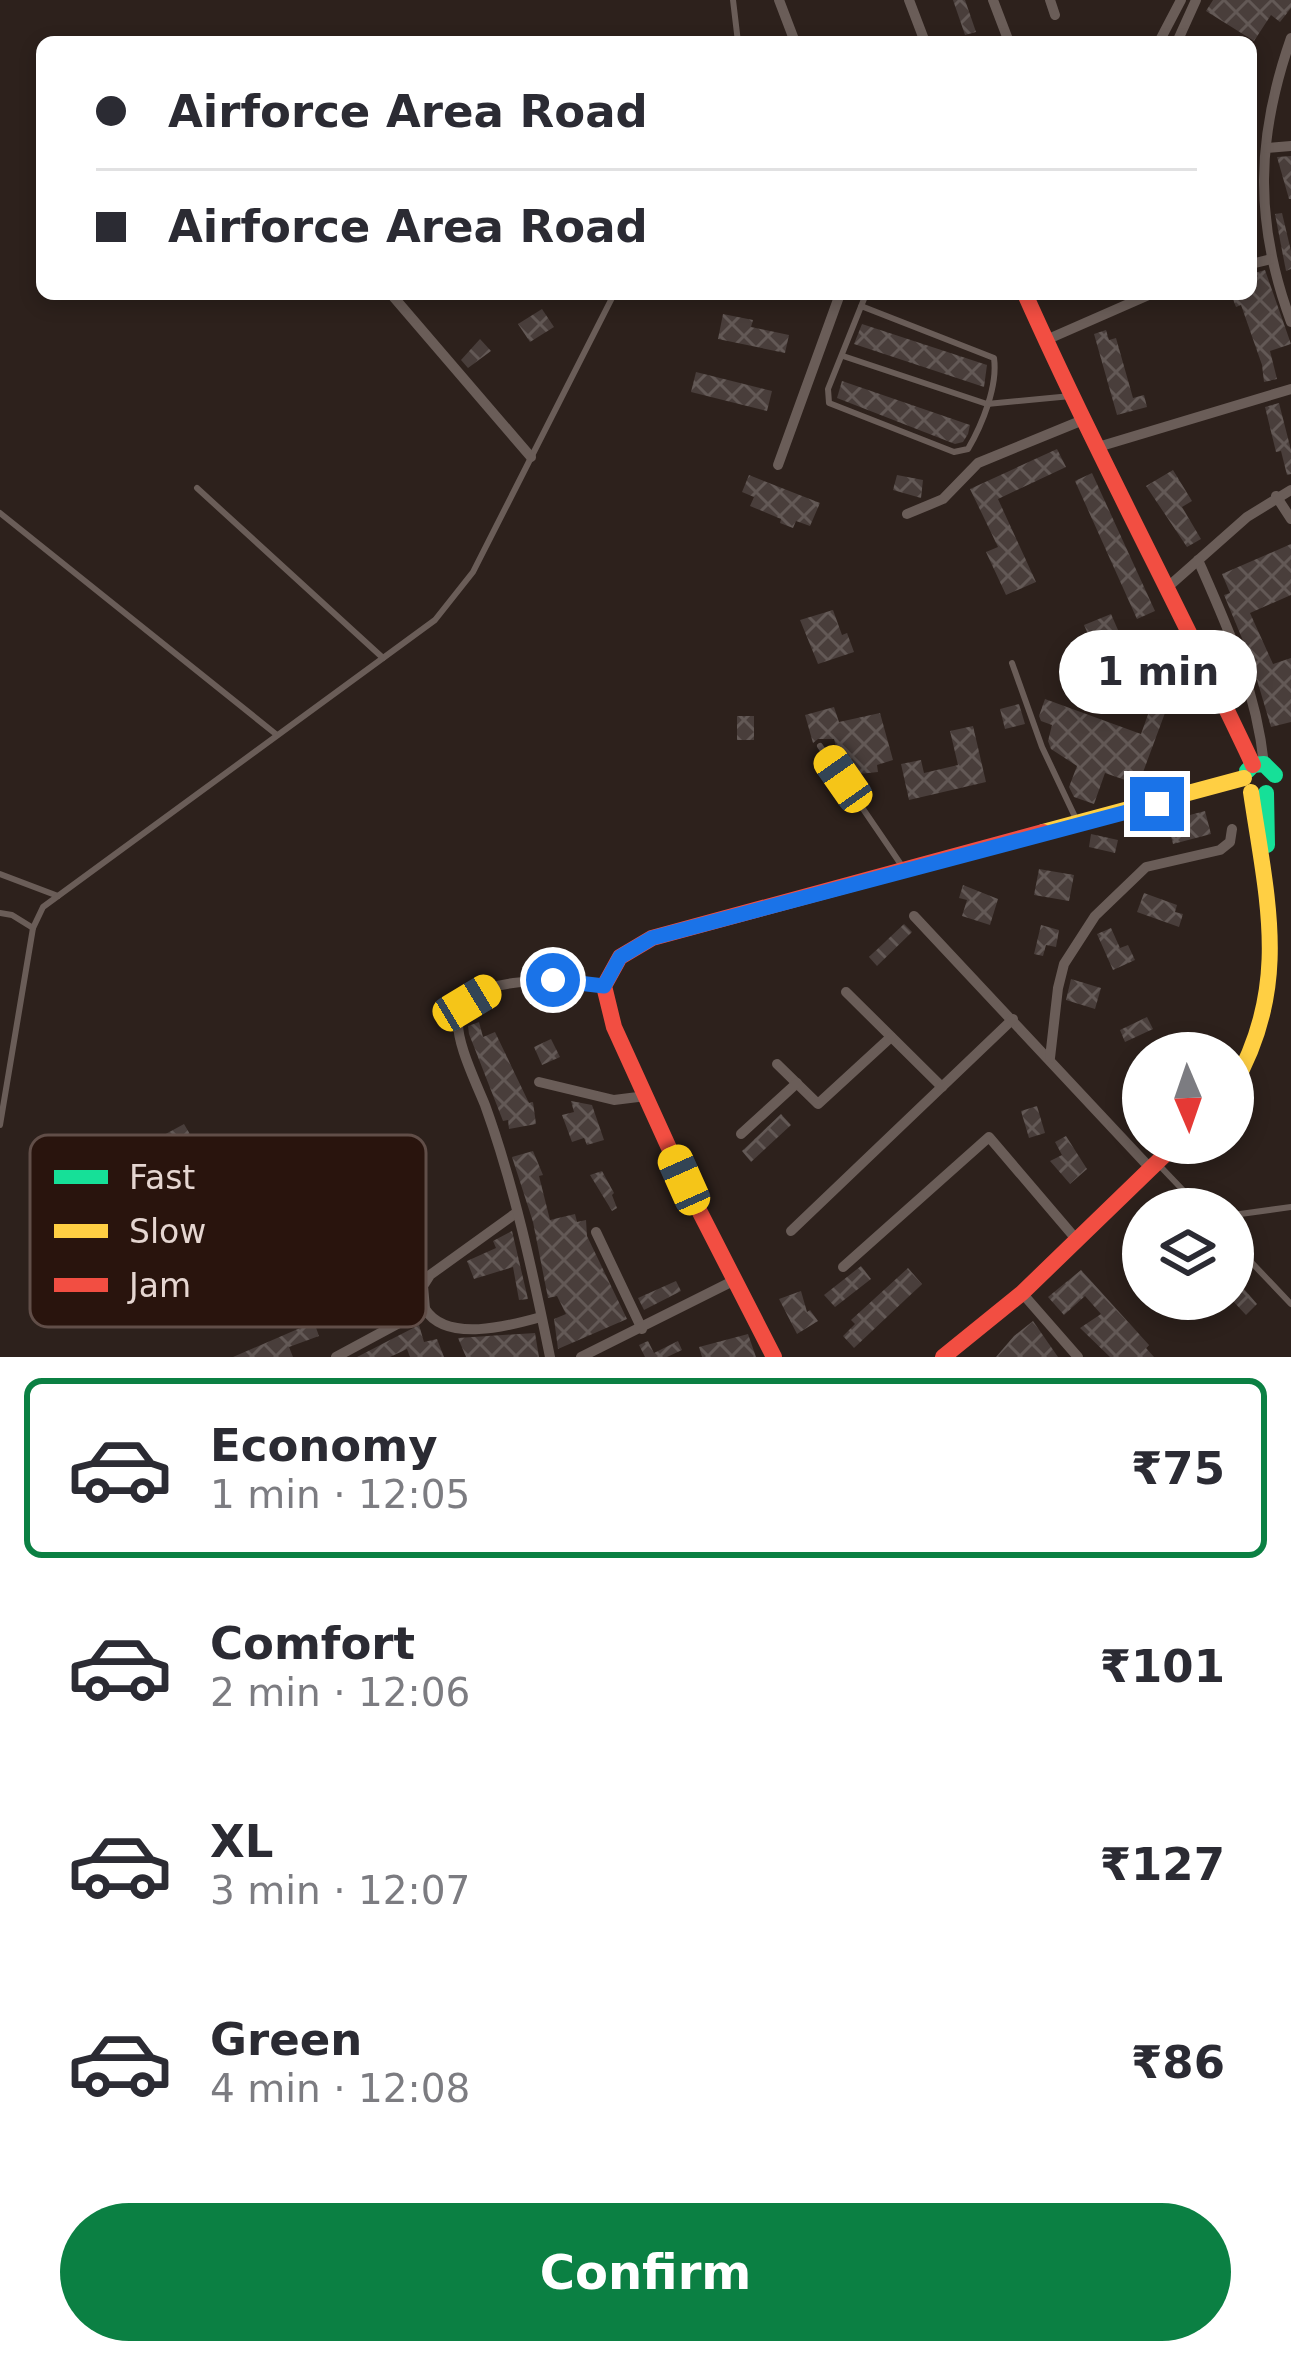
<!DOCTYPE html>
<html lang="en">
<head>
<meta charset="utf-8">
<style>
	body { margin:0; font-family:"DejaVu Sans",sans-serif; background:#f7f7f7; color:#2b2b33; height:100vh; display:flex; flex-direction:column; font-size:45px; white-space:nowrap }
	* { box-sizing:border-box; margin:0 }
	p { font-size:39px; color:#7c7c81 }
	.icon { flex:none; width:66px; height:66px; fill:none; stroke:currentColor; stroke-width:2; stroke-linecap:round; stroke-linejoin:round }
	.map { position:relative; height:1357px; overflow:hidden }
	.side { display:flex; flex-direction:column; background:#fff; flex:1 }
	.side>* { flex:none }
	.guide { position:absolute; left:36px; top:36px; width:1221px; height:264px; border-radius:18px; box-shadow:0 6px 18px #0003; display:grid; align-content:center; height:264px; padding:0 60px; background:#fff }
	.needle { width:78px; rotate:178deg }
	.tools { position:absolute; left:1122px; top:1032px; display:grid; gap:24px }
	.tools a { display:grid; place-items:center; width:132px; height:132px; border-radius:50%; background:#fff; box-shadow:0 6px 18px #0003; font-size:60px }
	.end { position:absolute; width:54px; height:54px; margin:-27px; border:15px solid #1a73e8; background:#fff; box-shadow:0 0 0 6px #fff }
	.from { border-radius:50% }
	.bubble { position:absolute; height:84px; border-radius:42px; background:#fff; box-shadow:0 6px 18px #0003; font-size:39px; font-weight:700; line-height:84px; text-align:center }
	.car { position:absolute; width:36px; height:72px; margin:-36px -18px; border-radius:15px; box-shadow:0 0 9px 3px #0007; background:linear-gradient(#f5c518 24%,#345 0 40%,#f5c518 0 76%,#345 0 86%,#f5c518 0) }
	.guide b { display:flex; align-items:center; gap:42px; height:114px; font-size:45px }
	.guide b+b { border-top:3px solid #e1e1e2 }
	.guide i { width:30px; height:30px; background:#2b2b33 }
	ul { padding:21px 0 0; list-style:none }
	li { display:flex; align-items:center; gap:36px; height:180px; margin:0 24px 18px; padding:0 36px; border:6px solid transparent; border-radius:18px }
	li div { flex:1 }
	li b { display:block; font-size:45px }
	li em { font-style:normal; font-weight:700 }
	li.selected { border-color:#0b8043 }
	li>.icon { width:108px; height:108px; stroke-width:1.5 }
	.button { display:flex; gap:24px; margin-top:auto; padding:24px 60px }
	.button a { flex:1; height:138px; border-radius:72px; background:#0b8043; color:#fff; font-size:48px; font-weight:700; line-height:138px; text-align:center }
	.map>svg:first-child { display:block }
</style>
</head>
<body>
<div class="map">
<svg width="1291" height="1357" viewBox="0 0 1291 1357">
	<defs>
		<pattern id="building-cross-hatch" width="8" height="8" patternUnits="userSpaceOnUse" patternTransform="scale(3)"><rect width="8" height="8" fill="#493e3b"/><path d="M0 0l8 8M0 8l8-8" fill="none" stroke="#635956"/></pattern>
	</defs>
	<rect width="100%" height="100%" fill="#2d211c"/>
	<g fill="url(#building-cross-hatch)">
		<polygon points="953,0 965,0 976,32 965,35"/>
		<polygon points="1213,0 1291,0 1291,8 1280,22 1271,15 1254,41 1206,11"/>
		<polygon points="1291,156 1291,199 1289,199 1277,157"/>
		<polygon points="1282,213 1291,251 1291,269 1286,271 1275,214"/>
		<polygon points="1265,270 1291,344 1270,351 1277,379 1264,382 1262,365 1241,305 1236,307 1231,294 1251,294 1251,274"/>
		<polygon points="542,309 554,327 530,342 518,324"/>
		<polygon points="723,314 753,320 751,327 789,335 785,353 718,339"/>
		<polygon points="862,324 987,365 984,387 854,344"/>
		<polygon points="1106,330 1109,340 1116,338 1133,398 1144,395 1147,407 1117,415 1094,334"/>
		<polygon points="480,339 491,351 468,368 461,360"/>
		<polygon points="696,372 772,391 767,411 691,392"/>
		<polygon points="842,381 970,425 968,434 963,442 955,444 837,398"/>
		<polygon points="1279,403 1291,450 1291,474 1287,475 1281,451 1276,452 1265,407"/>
		<polygon points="1057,449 1066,467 998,499 1036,582 1006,595 986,552 998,547 970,489"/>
		<polygon points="1173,470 1192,501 1182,507 1201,539 1187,547 1146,486"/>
		<polygon points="1092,473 1155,611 1137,619 1075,481"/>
		<polygon points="749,475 820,503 810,526 796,521 793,528 780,523 781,519 750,506 754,497 742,492"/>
		<polygon points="897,475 923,480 921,498 893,490"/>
		<polygon points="1291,544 1291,595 1250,613 1273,664 1291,658 1291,722 1271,727 1251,660 1224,595 1230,593 1222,574"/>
		<polygon points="833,610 842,635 847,633 854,652 818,664 800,620"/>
		<polygon points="1111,614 1118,630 1091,641 1084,625"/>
		<polygon points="1157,689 1172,694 1142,775 1132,771 1128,781 1105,773 1094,804 1074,797 1069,787 1077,766 1051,749 1048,741 1052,725 1041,721 1039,716 1045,699 1141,734"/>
		<polygon points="1019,704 1025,724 1005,729 1000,709"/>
		<polygon points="834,707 839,722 880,713 893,760 877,765 878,772 849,775 840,763 834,739 818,739 813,743 805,715"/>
		<rect x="737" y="716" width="17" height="24"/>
		<polygon points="973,726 986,782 909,800 901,764 921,760 924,773 958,765 950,731"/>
		<polygon points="1205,811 1211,834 1173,844 1167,821"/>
		<polygon points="1091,834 1118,840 1115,853 1089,847"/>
		<polygon points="1039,869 1074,875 1069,901 1034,895"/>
		<polygon points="963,885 998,899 990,925 962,916 967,900 959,898"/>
		<polygon points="1144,893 1177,905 1175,912 1183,914 1179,927 1137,912"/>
		<polygon points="904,924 912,932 877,966 869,957"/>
		<polygon points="1041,925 1059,930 1056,947 1046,945 1043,956 1034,954"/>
		<polygon points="1111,928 1120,948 1128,945 1135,960 1113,970 1097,934"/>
		<polygon points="1071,979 1101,988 1095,1009 1066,1000"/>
		<polygon points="1147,1017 1153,1029 1125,1042 1120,1030"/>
		<polygon points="479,1022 483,1037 495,1032 529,1103 533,1102 536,1124 509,1129 508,1120 503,1121 469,1034 468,1026"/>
		<polygon points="551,1039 560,1057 542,1065 534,1047"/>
		<polygon points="571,1101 592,1105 604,1140 587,1145 584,1138 572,1142 562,1115 574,1112"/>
		<polygon points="1037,1106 1045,1133 1029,1138 1021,1111"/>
		<polygon points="781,1114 791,1125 751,1162 742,1151"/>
		<polygon points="184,1124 194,1141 188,1144 211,1186 217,1183 222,1192 217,1195 220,1203 250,1253 254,1250 263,1265 241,1278 204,1219 206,1217 162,1136"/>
		<polygon points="1066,1136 1087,1169 1070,1184 1050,1161 1062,1155 1055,1142"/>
		<polygon points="533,1151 543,1175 539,1176 550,1220 575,1214 577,1222 586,1220 587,1236 627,1319 558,1349 554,1319 566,1314 557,1296 548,1298 533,1222 512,1157"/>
		<polygon points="602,1171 614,1193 612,1195 617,1208 612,1211 590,1175"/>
		<polygon points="512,1231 528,1299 519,1300 513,1267 474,1279 467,1261 496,1248 493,1241"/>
		<polygon points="861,1266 871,1279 835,1307 824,1295"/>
		<polygon points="908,1268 922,1284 854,1348 843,1336 855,1324 851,1320"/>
		<polygon points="1081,1270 1149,1345 1146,1348 1154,1357 1110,1357 1080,1328 1101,1314 1085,1296 1064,1315 1048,1297"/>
		<polygon points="676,1281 681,1291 644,1310 638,1298"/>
		<polygon points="1244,1289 1257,1304 1246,1315 1232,1300"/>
		<polygon points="801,1291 807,1312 810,1310 818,1321 797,1334 779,1299"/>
		<polygon points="1033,1321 1058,1357 996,1357 1014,1336"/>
		<polygon points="314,1322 319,1336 289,1347 293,1357 233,1357"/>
		<polygon points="419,1325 424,1342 437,1339 444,1357 410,1357 407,1349 390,1357 357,1357"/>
		<polygon points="535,1333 539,1357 466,1357 458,1338"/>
		<polygon points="748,1334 756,1357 702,1357 699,1347"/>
		<polygon points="648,1341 654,1353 678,1341 682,1350 667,1357 645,1357 639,1345"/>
	</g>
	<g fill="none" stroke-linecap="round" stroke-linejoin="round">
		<g stroke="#6a5d58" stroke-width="6">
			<polyline points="733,0 738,42"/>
			<path d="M 861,306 L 994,358 C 998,386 982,425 968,449 L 954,452 L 829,403 L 828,389 L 866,294"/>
			<polyline points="843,356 987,404 1071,396"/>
			<polyline points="197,488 383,658"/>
			<polyline points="0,513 277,735"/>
			<polyline points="1012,663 1042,747 1077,821"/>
			<polyline points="820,746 902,866"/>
			<polyline points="0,874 58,896"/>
			<polyline points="0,913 12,915 33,928"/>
			<polyline points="0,1125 33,928 43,907 435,620 473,572 614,294"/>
			<polyline points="1159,1165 1201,1209"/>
			<polyline points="1233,1215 1291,1207"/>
			<polyline points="1233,1243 1291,1304"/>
		</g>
		<g stroke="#6a5d58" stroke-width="10">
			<polyline points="779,0 795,42"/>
			<polyline points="909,0 925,42"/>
			<polyline points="993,0 1009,42"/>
			<polyline points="1050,0 1055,15"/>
			<path d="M 1291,38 C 1256,138 1254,222 1291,322"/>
			<polyline points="1159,42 1181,0"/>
			<polyline points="1177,42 1196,0"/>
			<polyline points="1267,148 1291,146"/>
			<polyline points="1251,264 1271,259"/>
			<polyline points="391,294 531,457"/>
			<polyline points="1046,340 1151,294"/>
			<polyline points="1098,447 1291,389"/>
			<polyline points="778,465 840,294"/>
			<polyline points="1276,496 1291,519"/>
			<polyline points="907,514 943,499 978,463 1083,420"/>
			<path d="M 1198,560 C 1228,628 1256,689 1264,764"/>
			<polyline points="1169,586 1247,517 1291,490"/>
			<polyline points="914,916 1150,1168"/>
			<polyline points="846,992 942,1087"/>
			<polyline points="1050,1058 1058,988 1064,964 1095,916 1146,867 1220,850 1230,842 1232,829"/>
			<polyline points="777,1064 818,1104 891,1037"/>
			<polyline points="539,1082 614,1100 646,1096"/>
			<polyline points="741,1134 797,1083"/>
			<polyline points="791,1231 1013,1019"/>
			<polyline points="596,1232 642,1329"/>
			<polyline points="843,1267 989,1137 1076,1239"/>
			<polyline points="1022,1293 1078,1357"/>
			<polyline points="425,1309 423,1286 430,1275 516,1213"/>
			<path d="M 336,1357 L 425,1309 C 446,1343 509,1326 541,1317"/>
			<path d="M 550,1357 C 533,1273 514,1185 485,1105 C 477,1085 453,1036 459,1017 C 473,969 567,982 604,986"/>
			<polyline points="581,1357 735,1280"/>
		</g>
		<g stroke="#16e098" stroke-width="16">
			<polyline points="1247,771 1253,765 1264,764 1275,775"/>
			<polyline points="1266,793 1267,845"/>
		</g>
		<g stroke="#ffcf43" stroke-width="16">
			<polyline points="1043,832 1244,778"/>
			<path d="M 1233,1086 C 1291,986 1267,900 1251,792"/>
		</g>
		<g stroke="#f24e42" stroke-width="16">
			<path d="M 1025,294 C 1096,453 1179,607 1253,765"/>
			<polyline points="774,1357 684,1181 614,1027 604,986 620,957 652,938 1043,832"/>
			<polyline points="943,1357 1022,1293 1177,1143"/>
		</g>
	</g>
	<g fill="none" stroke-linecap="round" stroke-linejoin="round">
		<polyline stroke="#1a73e8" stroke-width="15" points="553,980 604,986 620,957 652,938 1157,804"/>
	</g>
	<rect x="30" y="1135" width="396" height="192" rx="18" fill="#29140d" stroke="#614e48" stroke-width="3"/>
	<rect x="54" y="1170" width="54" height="14" fill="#16e098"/>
	<rect x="54" y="1224" width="54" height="14" fill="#ffcf43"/>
	<rect x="54" y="1278" width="54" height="14" fill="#f24e42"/>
	<g font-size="33" fill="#e5d6d1">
		<text x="129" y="1189">Fast</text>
		<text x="129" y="1243">Slow</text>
		<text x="129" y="1297">Jam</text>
	</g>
</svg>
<div class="tools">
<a><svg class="needle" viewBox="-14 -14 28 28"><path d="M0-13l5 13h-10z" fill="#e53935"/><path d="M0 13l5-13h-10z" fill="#7c7c81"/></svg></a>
<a><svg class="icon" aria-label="layers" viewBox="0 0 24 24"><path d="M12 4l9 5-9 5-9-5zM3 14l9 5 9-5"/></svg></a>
</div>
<i class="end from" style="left:553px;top:980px"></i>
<i class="end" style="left:1157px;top:804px"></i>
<div class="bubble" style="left:1059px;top:630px;width:198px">1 min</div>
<i class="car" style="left:843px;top:779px;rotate:325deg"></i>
<i class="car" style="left:467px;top:1003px;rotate:59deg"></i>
<i class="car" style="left:684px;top:1180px;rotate:336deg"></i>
<div class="guide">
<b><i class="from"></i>Airforce Area Road</b>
<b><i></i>Airforce Area Road</b>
</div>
</div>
<section class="side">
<ul>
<li class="selected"><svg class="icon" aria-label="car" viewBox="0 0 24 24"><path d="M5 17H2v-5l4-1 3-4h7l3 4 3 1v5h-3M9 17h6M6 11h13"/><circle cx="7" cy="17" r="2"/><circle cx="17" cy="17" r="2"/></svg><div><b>Economy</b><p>1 min · 12:05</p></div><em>₹75</em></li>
<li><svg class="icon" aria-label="car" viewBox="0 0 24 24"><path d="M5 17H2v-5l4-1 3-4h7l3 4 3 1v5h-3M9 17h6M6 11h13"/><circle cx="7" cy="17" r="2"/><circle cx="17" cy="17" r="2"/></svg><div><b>Comfort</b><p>2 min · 12:06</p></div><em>₹101</em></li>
<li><svg class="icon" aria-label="car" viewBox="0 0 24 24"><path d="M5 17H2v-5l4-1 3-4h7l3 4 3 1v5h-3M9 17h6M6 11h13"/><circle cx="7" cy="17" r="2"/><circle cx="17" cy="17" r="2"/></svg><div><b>XL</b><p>3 min · 12:07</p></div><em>₹127</em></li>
<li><svg class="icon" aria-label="car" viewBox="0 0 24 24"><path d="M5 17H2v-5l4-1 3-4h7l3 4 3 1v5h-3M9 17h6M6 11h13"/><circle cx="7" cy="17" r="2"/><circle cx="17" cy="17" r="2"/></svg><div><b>Green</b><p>4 min · 12:08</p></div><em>₹86</em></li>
</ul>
<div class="button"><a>Confirm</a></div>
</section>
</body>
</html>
